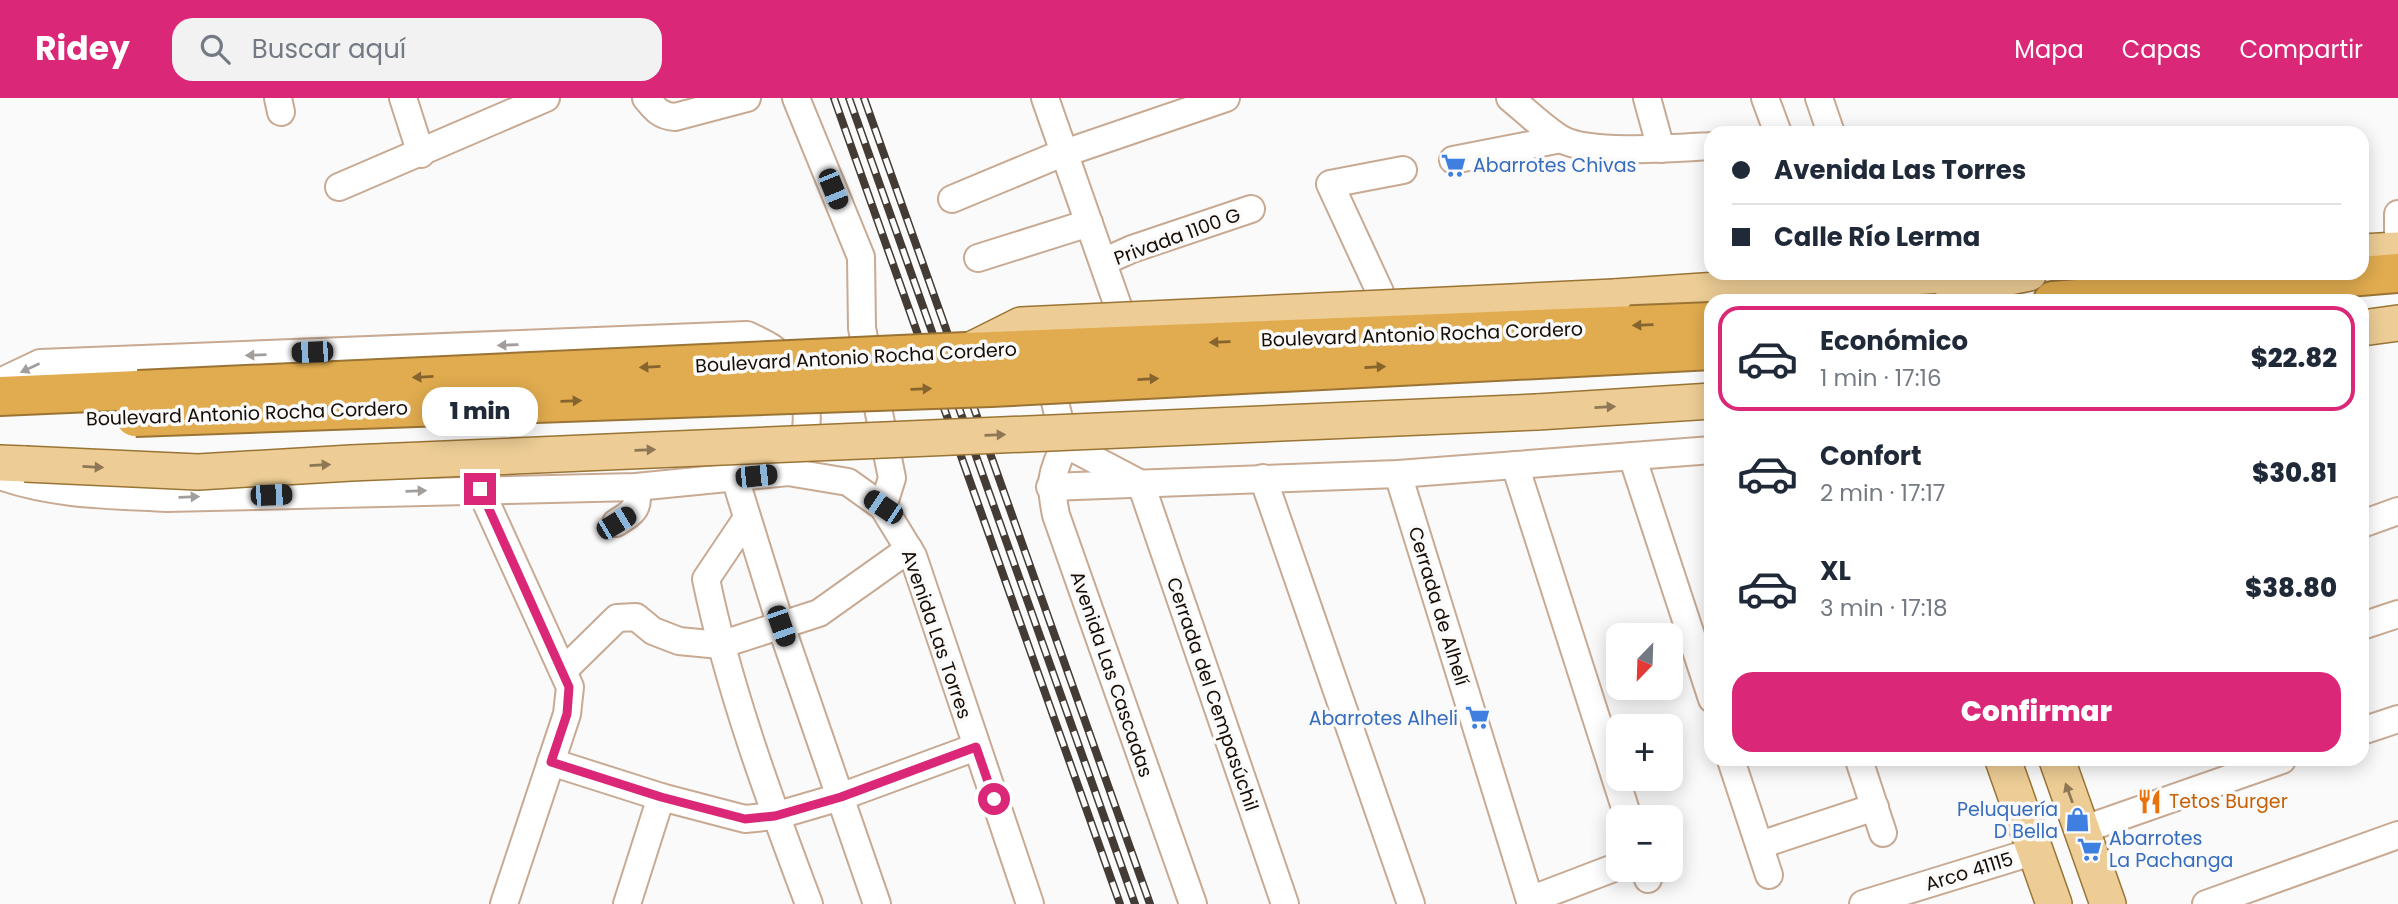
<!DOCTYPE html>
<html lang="es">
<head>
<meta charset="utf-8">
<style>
	body { margin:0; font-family:Poppins,sans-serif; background:#f2f2f3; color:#1f2937; height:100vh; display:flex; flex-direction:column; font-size:26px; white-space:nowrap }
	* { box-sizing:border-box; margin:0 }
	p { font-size:23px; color:#747a83 }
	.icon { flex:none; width:38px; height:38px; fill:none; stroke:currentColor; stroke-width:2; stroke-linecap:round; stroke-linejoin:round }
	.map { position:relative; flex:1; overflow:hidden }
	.drawer { position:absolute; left:1704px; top:196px; width:665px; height:472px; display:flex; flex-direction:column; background:#fff; border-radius:21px; box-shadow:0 4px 18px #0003 }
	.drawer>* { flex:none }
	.guide { position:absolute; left:1704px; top:28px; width:665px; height:154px; border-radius:21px; box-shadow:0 4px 18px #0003; display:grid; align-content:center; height:154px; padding:0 28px; background:#fff }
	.needle { width:46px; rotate:203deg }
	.buttons { position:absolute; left:1606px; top:525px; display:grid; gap:14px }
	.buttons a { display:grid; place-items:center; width:77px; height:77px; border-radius:14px; background:#fff; box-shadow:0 4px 18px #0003; font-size:35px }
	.end { position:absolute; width:32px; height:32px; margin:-16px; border:9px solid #db2777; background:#fff; box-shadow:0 0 0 4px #fff }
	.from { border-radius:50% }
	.bubble { position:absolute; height:49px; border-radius:21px; background:#fff; box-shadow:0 4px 18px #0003; font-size:23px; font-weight:800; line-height:49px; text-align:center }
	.car { position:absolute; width:21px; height:42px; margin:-21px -10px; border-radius:9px; box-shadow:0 0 5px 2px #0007; background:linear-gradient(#222 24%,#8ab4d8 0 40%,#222 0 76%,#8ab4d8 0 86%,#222 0) }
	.guide b { display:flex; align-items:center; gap:24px; height:66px; font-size:26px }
	.guide b+b { border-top:2px solid #e0e1e3 }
	.guide i { width:18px; height:18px; background:#1f2937 }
	ul { padding:12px 0 0; list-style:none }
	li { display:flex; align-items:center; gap:21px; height:105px; margin:0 14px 10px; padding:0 14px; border:4px solid transparent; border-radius:21px }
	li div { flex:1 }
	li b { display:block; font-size:26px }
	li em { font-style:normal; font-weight:800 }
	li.active { border-color:#db2777 }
	li>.icon { width:63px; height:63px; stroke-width:1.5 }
	.primary-button { display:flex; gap:14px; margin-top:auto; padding:14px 28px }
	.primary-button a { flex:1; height:80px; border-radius:21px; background:#db2777; color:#fff; font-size:28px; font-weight:800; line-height:80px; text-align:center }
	header { display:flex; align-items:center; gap:42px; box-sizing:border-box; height:98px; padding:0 35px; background:#db2777; color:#fff }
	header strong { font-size:33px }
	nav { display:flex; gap:38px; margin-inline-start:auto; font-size:24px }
	.search { width:490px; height:63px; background:#f2f2f3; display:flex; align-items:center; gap:18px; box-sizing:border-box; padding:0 24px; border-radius:21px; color:#747a83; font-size:26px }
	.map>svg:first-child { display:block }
</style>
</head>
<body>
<header>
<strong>Ridey</strong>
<div class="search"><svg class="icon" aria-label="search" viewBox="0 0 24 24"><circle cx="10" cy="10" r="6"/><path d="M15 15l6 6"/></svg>Buscar aquí</div>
<nav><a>Mapa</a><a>Capas</a><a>Compartir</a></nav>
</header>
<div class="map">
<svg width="2398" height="806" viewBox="0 0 2398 806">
	<rect width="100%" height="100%" fill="#fafafa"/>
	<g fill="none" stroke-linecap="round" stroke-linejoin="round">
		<defs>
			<g id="minor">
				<polyline points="278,0 281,14"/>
				<polyline points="403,0 421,56"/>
				<path d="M 646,0 C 655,11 660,18 675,19 L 747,0"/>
				<polyline points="796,0 861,159 862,230 892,380 883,409"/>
				<polyline points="1045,0 1118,208"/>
				<path d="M 1510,0 C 1526,13 1543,30 1561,41 C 1589,57 1677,50 1712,48"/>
				<polyline points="1647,0 1661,51"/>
				<polyline points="1765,0 1778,35"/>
				<polyline points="1819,0 1831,35"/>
				<polyline points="1453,62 1561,41"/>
				<polyline points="339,89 546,0"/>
				<polyline points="952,101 1053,59 1226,0"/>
				<polyline points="2398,116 2398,134"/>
				<polyline points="978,160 1089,125"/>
				<polyline points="1103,164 1132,151 1251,111"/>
				<polyline points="1380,194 1330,86 1403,72"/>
				<polyline points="1047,270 1065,346 1141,386 1285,806"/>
				<path d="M 0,284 L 40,265 L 747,237 C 755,241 765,245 772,250 C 806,275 817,324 796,360"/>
				<path d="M 1065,346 C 1051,378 1049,382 1056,417 L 1193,806"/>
				<polyline points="1632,358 1712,601"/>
				<polyline points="1515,367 1628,719"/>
				<polyline points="1398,376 1531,806"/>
				<path d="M 0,378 C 53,397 110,397 166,400 L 636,389 L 788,374 L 848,384 L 883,409 L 913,458 L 1030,806"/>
				<polyline points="735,380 781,528 877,806"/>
				<polyline points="1263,380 1411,806"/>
				<polyline points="1050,389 1398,376 1712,352"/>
				<polyline points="480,391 570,589 567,616 504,806"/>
				<path d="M 747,420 L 706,481 C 729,592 769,700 809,806"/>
				<path d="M 616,425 C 635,413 639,411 636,389"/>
				<polyline points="2362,426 2398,413"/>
				<polyline points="2362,528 2398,516"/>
				<polyline points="563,573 617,520 636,519 653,533 679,543 720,547 819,515 909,451"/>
				<polyline points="2362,633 2398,621"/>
				<polyline points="1731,662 1769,777"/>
				<polyline points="1859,662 1883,735"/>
				<polyline points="551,664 661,699 745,721 775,718 840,699 976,649"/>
				<polyline points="2082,732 2282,662"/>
				<polyline points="1760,747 1875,709"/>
				<polyline points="1645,772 1648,781"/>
				<polyline points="1530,802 1619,768"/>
				<polyline points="627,806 661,699"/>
				<polyline points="1863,806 2035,753"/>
				<polyline points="2206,806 2398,737"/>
			</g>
			<g id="major">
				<polyline points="2362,154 2398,152"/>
				<polyline points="1614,199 1972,175"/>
				<path d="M 1952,203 C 1968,182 2005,181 2029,175"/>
				<polyline points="2362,230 2398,225"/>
				<polyline points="1537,314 1712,303"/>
				<polyline points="0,365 25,366"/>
				<polyline points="2003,662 2054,806"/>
				<polyline points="2057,662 2108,806"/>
			</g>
			<g id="highway">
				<polyline points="2053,203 2398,175"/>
				<polyline points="0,298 138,292"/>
			</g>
		</defs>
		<use href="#minor" stroke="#c8aa93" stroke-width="30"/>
		<use href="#major" stroke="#9a7435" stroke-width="38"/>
		<use href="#highway" stroke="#9a7435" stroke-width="42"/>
		<use href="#minor" stroke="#fff" stroke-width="26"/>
		<use href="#major" stroke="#edcd95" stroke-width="35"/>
		<use href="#highway" stroke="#e1ac4f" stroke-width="38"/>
		<defs>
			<g id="rail">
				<polyline points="834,0 1120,806"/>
				<polyline points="849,0 1135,806"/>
				<polyline points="864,0 1150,806"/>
			</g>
		</defs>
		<use href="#rail" stroke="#433b34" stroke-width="8"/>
		<use href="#rail" stroke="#fafafa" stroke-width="5" stroke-dasharray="16" stroke-linecap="butt"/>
		<defs>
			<g id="major-bridge">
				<polyline points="967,254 1021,227 1614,199"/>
				<polyline points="25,366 198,374 351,365 1537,314"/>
			</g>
			<g id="highway-bridge">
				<polyline points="138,292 966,254 1712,224"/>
				<polyline points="135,319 991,289 1712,252"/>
			</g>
		</defs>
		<use href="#major-bridge" stroke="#9a7435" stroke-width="38" stroke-linecap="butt"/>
		<use href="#highway-bridge" stroke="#9a7435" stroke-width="42" stroke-linecap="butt"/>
		<use href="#major-bridge" stroke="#edcd95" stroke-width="35"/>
		<use href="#highway-bridge" stroke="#e1ac4f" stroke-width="38"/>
	</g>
	<defs><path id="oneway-solid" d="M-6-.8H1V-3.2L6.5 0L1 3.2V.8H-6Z" transform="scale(1.75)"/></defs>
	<g fill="#86642e">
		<use href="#oneway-solid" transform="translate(1643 227) rotate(178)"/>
		<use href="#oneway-solid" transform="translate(1220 244) rotate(178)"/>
		<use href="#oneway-solid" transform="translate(650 269) rotate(177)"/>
		<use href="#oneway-solid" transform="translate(1375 269) rotate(-3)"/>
		<use href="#oneway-solid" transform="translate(423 279) rotate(177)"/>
		<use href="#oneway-solid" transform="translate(1148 281) rotate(-3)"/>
		<use href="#oneway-solid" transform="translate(921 291) rotate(-2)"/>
		<use href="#oneway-solid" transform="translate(571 303) rotate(-2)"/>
	</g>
	<g fill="#a29e9b">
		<use href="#oneway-solid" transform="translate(508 247) rotate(178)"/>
		<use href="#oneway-solid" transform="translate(256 257) rotate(178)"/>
		<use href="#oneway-solid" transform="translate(30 270) rotate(155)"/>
		<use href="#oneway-solid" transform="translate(416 393) rotate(-2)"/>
		<use href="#oneway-solid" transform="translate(189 399) rotate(-2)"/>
	</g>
	<g fill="#8d7754">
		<use href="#oneway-solid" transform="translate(1605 309) rotate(-3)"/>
		<use href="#oneway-solid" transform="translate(995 337) rotate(-2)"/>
		<use href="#oneway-solid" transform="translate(645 352) rotate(-2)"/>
		<use href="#oneway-solid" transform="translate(320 367) rotate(-3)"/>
		<use href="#oneway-solid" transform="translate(93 369) rotate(3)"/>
		<use href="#oneway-solid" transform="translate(2069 695) rotate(-110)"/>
	</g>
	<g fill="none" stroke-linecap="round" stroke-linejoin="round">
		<polyline stroke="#db2777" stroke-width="9" points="480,391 569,589 567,616 551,664 661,699 745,721 775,718 841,699 976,649 994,701"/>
	</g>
	<defs>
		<symbol id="supermarket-bare" viewBox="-9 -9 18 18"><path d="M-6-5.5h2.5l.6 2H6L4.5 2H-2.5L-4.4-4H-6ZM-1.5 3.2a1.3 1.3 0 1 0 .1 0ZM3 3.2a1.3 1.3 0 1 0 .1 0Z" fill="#3f7fe0" stroke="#fafafa" stroke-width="2.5" paint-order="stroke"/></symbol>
		<symbol id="restaurant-bare" viewBox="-9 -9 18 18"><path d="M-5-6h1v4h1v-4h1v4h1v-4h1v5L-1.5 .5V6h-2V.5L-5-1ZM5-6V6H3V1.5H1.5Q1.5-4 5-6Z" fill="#e8710a" stroke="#fafafa" stroke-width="2.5" paint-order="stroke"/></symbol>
		<symbol id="shop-bare" viewBox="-9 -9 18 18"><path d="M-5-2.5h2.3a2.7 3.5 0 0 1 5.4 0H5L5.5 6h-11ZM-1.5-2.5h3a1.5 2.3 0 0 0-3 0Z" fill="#3f7fe0" stroke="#fafafa" stroke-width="2.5" paint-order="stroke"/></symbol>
	</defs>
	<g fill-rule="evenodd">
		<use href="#supermarket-bare" x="1436" y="50" width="35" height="35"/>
		<use href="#supermarket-bare" x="1460" y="602" width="35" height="35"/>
		<use href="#restaurant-bare" x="2132" y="686" width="35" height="35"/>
		<use href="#shop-bare" x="2060" y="704" width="35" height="35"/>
		<use href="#supermarket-bare" x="2072" y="734" width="35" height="35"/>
	</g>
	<g text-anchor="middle" stroke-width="7" stroke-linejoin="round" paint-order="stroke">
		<g font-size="19" fill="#366cbe" stroke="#fafafa" text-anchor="start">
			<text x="1473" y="74">Abarrotes Chivas</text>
			<text x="1458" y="627" text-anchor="end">Abarrotes Alheli</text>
			<text x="2058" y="718" text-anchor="end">Peluquería<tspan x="2058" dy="22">D Bella</tspan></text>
			<text x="2109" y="747">Abarrotes<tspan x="2109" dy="22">La Pachanga</tspan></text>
		</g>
		<g font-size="19" fill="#170d05" stroke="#fafafa">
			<text transform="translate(1177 138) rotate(-20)" y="7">Privada 1100 G</text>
			<text transform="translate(1422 236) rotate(-2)" y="7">Boulevard Antonio Rocha Cordero</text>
			<text transform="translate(856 259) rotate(-3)" y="7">Boulevard Antonio Rocha Cordero</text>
			<text transform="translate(247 315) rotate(-2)" y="7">Boulevard Antonio Rocha Cordero</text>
			<text transform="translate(1439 508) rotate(73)" y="7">Cerrada de Alhelí</text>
			<text transform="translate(937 536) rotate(71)" y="7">Avenida Las Torres</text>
			<text transform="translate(1112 576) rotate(71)" y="7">Avenida Las Cascadas</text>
			<text transform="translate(1213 596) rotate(71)" y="7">Cerrada del Cempasúchil</text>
			<text transform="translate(1969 773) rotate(-17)" y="7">Arco 41115</text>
		</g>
		<g font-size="19" fill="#c56008" stroke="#fafafa" text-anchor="start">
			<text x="2169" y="710">Tetos Burger</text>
		</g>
	</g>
</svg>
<div class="buttons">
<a><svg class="needle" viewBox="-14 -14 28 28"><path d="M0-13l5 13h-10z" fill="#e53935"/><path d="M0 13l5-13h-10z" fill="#747a83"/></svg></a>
<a>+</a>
<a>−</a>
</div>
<i class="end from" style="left:994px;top:701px"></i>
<i class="end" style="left:480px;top:391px"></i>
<div class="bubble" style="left:422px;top:289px;width:116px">1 min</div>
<i class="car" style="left:833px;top:91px;rotate:158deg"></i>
<i class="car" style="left:312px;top:254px;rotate:268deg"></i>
<i class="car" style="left:756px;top:378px;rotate:84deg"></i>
<i class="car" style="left:271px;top:397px;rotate:88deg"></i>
<i class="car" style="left:883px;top:409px;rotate:304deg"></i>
<i class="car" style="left:616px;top:425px;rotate:59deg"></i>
<i class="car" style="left:781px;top:528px;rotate:161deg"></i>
<div class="guide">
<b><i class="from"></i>Avenida Las Torres</b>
<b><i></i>Calle Río Lerma</b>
</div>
<section class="drawer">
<ul>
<li class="active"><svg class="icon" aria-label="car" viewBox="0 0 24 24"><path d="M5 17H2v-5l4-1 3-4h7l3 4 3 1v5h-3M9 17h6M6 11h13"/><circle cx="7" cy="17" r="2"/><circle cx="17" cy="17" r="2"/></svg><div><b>Económico</b><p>1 min · 17:16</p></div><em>$22.82</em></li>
<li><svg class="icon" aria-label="car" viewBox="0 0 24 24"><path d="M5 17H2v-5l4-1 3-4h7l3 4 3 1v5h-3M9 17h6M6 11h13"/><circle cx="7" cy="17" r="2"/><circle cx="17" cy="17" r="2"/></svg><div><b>Confort</b><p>2 min · 17:17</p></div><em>$30.81</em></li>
<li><svg class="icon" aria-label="car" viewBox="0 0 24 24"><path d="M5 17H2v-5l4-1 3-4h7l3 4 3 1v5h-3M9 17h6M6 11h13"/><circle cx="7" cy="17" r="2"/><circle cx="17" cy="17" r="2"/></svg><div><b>XL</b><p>3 min · 17:18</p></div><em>$38.80</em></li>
</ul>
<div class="primary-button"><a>Confirmar</a></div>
</section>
</div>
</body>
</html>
